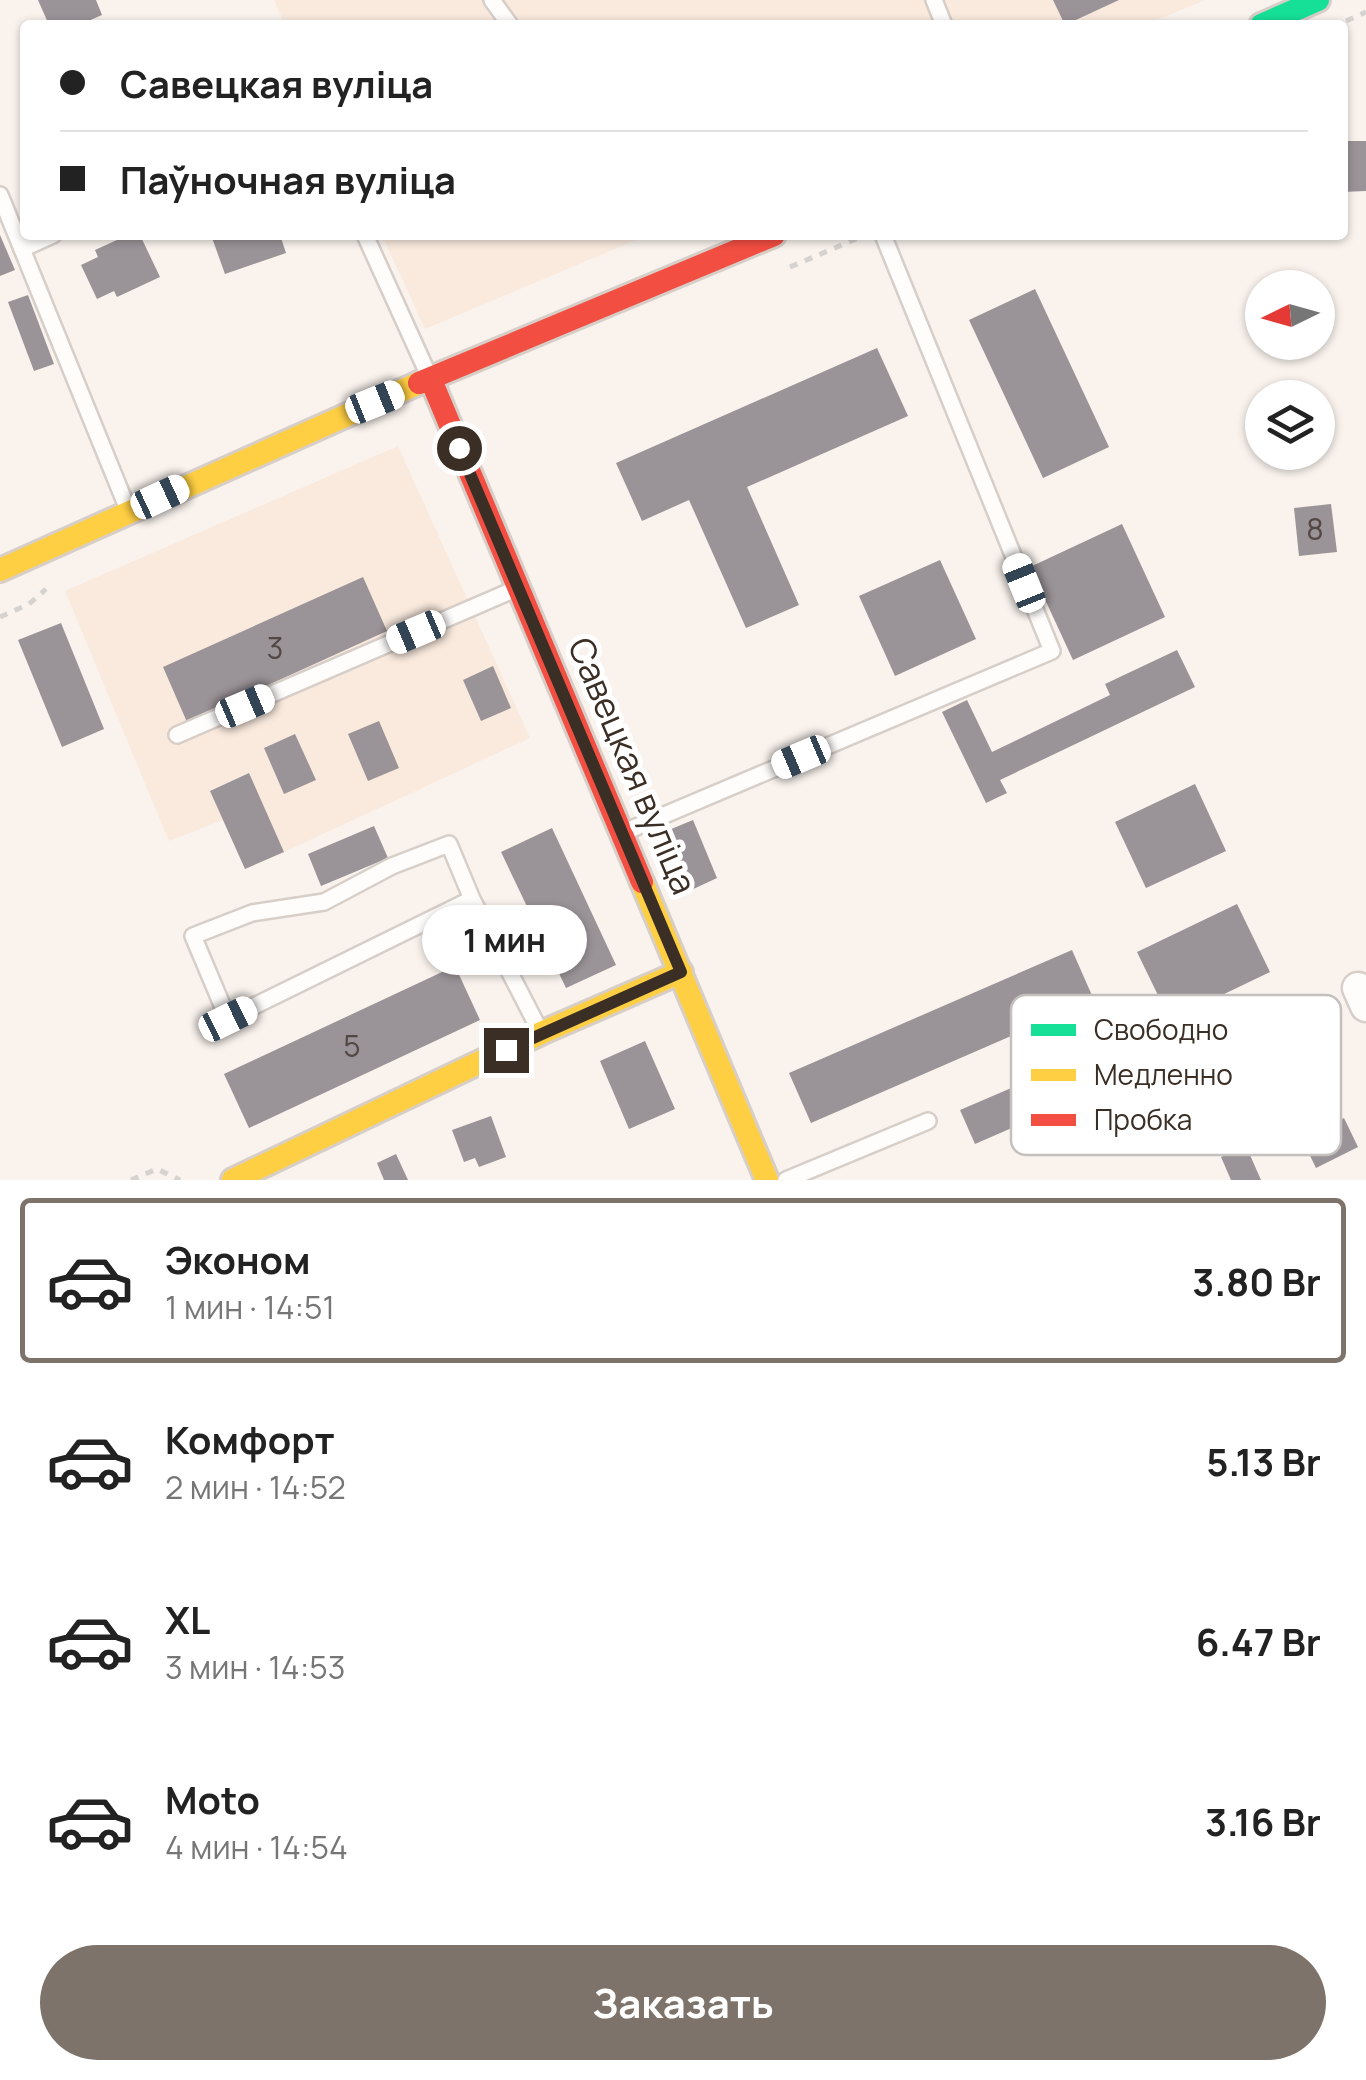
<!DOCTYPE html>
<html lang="ru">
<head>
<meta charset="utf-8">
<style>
	body { margin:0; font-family:Manrope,sans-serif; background:#f6f6f6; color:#222; height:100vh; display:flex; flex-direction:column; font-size:38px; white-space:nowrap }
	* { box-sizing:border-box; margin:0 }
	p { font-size:32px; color:#767676 }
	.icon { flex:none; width:55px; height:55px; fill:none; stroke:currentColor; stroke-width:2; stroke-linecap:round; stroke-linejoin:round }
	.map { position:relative; height:1180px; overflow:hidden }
	.details { display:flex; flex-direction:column; background:#fff; flex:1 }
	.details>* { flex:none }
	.guide { position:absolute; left:20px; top:20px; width:1328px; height:220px; border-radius:10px; box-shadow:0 2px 8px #0004; display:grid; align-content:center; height:220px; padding:0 40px; background:#fff }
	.needle { width:65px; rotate:265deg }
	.tools { position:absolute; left:1245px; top:270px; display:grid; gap:20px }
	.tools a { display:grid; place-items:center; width:90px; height:90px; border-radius:50%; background:#fff; box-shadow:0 2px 8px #0004; font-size:50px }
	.end { position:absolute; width:45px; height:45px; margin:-22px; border:12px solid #3a2e25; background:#fff; box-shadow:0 0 0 5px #fff }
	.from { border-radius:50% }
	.bubble { position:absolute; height:70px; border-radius:35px; background:#fff; box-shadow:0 2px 8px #0004; font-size:32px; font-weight:700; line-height:70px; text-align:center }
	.car { position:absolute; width:30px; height:60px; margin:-30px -15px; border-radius:12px; box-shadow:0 0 8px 2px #0007; background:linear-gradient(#fff 24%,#345 0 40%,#fff 0 76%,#345 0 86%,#fff 0) }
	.guide b { display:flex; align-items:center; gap:35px; height:95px; font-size:38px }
	.guide b+b { border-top:2px solid #e0e0e0 }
	.guide i { width:25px; height:25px; background:#222 }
	ul { padding:18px 0 0; list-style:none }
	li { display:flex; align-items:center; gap:30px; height:165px; margin:0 20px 15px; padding:0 20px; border:5px solid transparent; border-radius:10px }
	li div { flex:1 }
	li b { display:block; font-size:38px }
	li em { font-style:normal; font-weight:700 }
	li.active { border-color:#7d736b }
	li>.icon { width:90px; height:90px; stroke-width:1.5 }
	.cta { display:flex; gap:20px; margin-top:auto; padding:20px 40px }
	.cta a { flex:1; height:115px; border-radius:60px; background:#7d736b; color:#fff; font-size:40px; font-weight:700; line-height:115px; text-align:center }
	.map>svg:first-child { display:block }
</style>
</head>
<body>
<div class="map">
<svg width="1366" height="1180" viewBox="0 0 1366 1180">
	<rect width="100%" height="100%" fill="#f9f2ed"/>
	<g fill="#faeade">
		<polygon points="274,0 1205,0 1145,25 285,25"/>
		<polygon points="382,235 648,235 425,329"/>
		<polygon points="398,446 530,738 284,852 248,773 210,791 223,820 169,841 65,591"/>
	</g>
	<g fill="#9a9397">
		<polygon points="38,0 96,0 102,15 79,25 49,25"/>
		<polygon points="1053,0 1119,0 1065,25"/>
		<polygon points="1342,141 1366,141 1366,191 1342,192"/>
		<polygon points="0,235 15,270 0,276"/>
		<polygon points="128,235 140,235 160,277 117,297 114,291 97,299 81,265 98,257 95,250"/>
		<polygon points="211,235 280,235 286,253 225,274"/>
		<polygon points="1035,289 1109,447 1043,478 969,320"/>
		<polygon points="28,295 54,364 34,371 8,302"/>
		<polygon points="877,348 908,416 747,487 799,605 746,628 689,500 642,521 616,463"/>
		<polygon points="1331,504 1337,552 1299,556 1294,508"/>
		<polygon points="1122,524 1165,617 1073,660 1030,567"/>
		<polygon points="940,560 976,639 895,676 859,596"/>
		<polygon points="363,577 387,631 187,722 163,667"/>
		<polygon points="61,623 104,729 62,747 18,640"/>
		<polygon points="1177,650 1195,687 1000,780 1007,793 986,803 942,712 967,700 992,752 1110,695 1105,684"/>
		<polygon points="493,666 511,708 481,721 463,680"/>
		<polygon points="379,721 399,768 368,781 348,734"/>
		<polygon points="295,734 316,780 284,794 264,748"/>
		<polygon points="249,773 284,852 245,869 210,791"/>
		<polygon points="1195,784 1226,851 1146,888 1115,822"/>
		<polygon points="693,820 717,878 689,891 664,832"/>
		<polygon points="374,826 388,858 321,886 308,854"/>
		<polygon points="552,828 616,965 566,988 501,852"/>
		<polygon points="1237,904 1270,972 1170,1020 1137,952"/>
		<polygon points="1072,950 1094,1000 811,1123 789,1073"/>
		<polygon points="455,966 480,1020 249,1128 224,1074"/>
		<polygon points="645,1041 675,1109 629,1129 600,1061"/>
		<polygon points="1016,1086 1030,1120 975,1144 960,1110"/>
		<polygon points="491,1116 506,1157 479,1167 475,1158 464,1162 452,1130"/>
		<polygon points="1344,1118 1358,1147 1316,1168 1302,1139"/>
		<polygon points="1246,1146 1261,1180 1231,1180 1221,1157"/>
		<polygon points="396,1154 408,1180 384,1180 377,1163"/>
	</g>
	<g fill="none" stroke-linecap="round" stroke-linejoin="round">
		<defs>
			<g id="lane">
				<polyline points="492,0 510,25"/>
				<polyline points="934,0 944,25"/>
				<polyline points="0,195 129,512"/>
				<polyline points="365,235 429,376"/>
				<polyline points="22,249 53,235"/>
				<polyline points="177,735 518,588"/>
				<polyline points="622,833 1052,651 883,235"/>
				<polyline points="472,899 449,844 392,866 324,902 252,913 193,936 228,1019 472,899 541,1033"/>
				<polyline points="786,1180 928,1121"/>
			</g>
			<polyline id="street" points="1358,988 1366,1006"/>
			<polyline id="fast" points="1261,25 1318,0"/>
			<g id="slow">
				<polyline points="0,570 419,383"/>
				<polyline points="642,882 767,1180"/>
				<polyline points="233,1180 541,1033 681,972"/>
			</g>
			<g id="jam">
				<polyline points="431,380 642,882"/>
				<polyline points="419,383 774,235"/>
			</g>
		</defs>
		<use href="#lane" stroke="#d7cec8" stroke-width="20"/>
		<use href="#street" stroke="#d7cec8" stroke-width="35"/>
		<use href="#fast" stroke="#d7cec8" stroke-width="28"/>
		<use href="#slow" stroke="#d7cec8" stroke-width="28"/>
		<use href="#jam" stroke="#d7cec8" stroke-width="28"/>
		<g stroke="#d5d2cf" stroke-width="5" stroke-dasharray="8 8" stroke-linecap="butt">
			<polyline points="1346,21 1366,12"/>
			<polyline points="790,267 863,236"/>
			<polyline points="0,617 29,604 46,589"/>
			<polyline points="131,1180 157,1169 180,1180"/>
		</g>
		<use href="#lane" stroke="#fefdfc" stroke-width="15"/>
		<use href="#street" stroke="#fefdfc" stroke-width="30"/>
		<use href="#fast" stroke="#16e098" stroke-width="22"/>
		<use href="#slow" stroke="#ffcf43" stroke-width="22"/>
		<use href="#jam" stroke="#f24e42" stroke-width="22"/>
	</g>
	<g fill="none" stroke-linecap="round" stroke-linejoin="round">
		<polyline stroke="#3a2e25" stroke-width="12" points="459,448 681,972 506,1050"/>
	</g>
	<g text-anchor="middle" stroke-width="10" stroke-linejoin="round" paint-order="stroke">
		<g font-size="30" fill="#524742">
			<text x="1315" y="540">8</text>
			<text x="275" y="659">3</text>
			<text x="352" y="1057">5</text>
		</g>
		<g font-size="35" fill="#3a2e25" stroke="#fff">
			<text transform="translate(632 766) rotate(67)" y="12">Савецкая вуліца</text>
		</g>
	</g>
	<rect x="1011" y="995" width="330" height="160" rx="15" fill="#fff" stroke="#c4c0be" stroke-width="2.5"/>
	<rect x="1031" y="1024" width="45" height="12" fill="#16e098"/>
	<rect x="1031" y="1069" width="45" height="12" fill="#ffcf43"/>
	<rect x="1031" y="1114" width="45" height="12" fill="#f24e42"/>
	<g font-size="28" fill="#3a2e25">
		<text x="1094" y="1040">Свободно</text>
		<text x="1094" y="1085">Медленно</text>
		<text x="1094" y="1130">Пробка</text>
	</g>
</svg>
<div class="tools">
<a><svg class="needle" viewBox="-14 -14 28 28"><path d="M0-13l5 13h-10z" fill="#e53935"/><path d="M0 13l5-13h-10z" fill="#767676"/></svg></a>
<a><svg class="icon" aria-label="layers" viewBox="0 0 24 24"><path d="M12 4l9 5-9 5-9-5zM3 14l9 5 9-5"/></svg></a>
</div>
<i class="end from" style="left:459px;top:448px"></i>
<i class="end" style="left:506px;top:1050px"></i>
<div class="bubble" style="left:422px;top:905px;width:165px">1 мин</div>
<i class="car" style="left:375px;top:402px;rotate:68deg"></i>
<i class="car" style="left:160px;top:497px;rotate:65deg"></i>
<i class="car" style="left:1024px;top:583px;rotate:338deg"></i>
<i class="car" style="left:416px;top:632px;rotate:247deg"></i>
<i class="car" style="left:245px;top:706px;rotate:67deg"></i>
<i class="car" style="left:801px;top:757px;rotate:247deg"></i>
<i class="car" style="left:228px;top:1019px;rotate:64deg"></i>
<div class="guide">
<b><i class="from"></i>Савецкая вуліца</b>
<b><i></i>Паўночная вуліца</b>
</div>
</div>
<section class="details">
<ul>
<li class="active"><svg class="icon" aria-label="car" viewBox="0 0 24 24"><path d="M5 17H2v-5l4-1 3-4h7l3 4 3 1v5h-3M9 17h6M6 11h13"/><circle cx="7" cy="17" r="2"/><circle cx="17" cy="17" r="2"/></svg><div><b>Эконом</b><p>1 мин · 14:51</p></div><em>3.80 Br</em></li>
<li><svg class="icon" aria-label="car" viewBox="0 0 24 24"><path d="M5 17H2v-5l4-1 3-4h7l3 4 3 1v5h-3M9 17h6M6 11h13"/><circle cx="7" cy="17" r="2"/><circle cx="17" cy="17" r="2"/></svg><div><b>Комфорт</b><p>2 мин · 14:52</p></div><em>5.13 Br</em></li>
<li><svg class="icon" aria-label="car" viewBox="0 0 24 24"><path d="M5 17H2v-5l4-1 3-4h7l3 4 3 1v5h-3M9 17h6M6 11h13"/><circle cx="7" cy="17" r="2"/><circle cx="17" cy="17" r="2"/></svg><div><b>XL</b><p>3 мин · 14:53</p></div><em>6.47 Br</em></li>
<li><svg class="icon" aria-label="car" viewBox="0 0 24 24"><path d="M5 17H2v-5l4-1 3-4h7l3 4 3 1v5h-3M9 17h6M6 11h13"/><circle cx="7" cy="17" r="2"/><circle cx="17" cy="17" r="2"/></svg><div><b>Moto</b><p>4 мин · 14:54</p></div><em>3.16 Br</em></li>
</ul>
<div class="cta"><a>Заказать</a></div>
</section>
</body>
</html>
